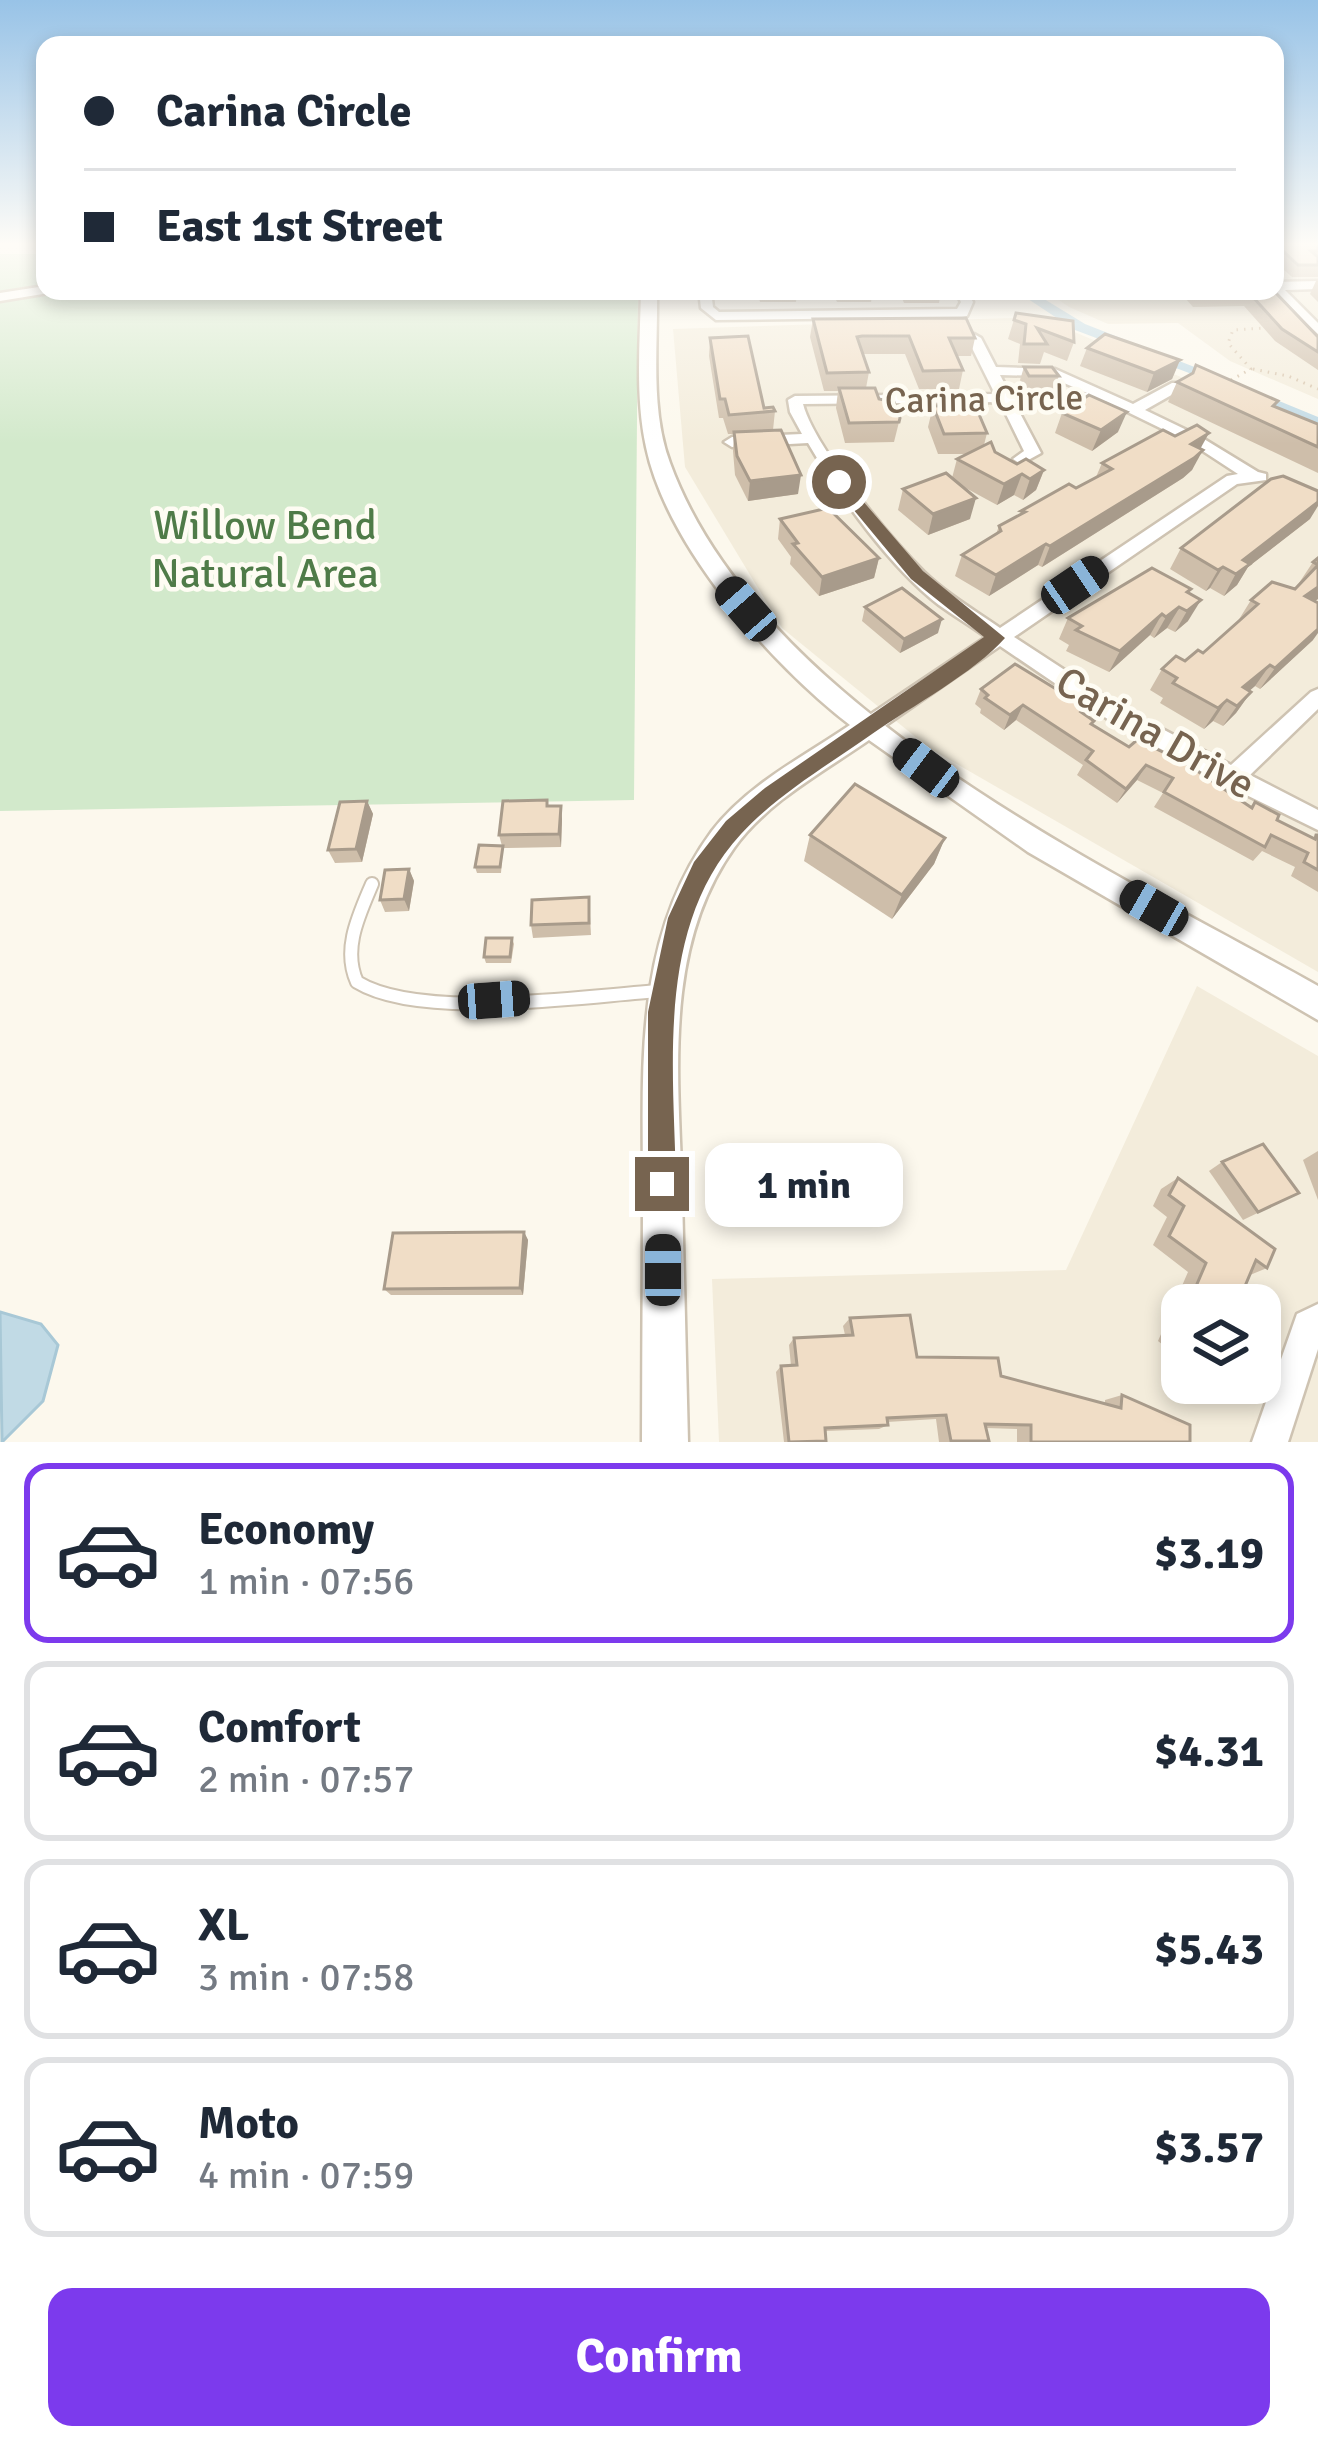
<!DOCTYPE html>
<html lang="en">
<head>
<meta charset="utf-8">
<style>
	body { margin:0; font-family:Signika,sans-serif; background:#f2f2f3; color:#1f2937; height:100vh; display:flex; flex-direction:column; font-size:45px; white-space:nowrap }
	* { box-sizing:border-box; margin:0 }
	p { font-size:39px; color:#747a83 }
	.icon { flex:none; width:66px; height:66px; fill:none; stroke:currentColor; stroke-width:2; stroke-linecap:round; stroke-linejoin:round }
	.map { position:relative; height:1442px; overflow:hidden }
	.sheet { display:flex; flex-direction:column; background:#fff; flex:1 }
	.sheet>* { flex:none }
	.top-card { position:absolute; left:36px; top:36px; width:1248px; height:264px; border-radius:24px; box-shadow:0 6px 18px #0003; display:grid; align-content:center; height:264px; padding:0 48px; background:#fff }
	.controls { position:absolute; left:1161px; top:1284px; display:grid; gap:24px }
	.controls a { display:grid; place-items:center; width:120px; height:120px; border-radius:24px; background:#fff; box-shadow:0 6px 18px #0003; font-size:60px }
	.end { position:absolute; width:54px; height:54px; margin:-27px; border:15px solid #776450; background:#fff; box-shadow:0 0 0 6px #fff }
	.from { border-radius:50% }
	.bubble { position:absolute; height:84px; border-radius:24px; background:#fff; box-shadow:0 6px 18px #0003; font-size:39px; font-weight:700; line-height:84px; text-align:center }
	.car { position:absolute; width:36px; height:72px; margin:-36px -18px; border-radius:15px; box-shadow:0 0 9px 3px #0007; background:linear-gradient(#222 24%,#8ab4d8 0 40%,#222 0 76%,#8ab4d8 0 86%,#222 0) }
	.top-card b { display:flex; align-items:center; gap:42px; height:114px; font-size:45px }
	.top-card b+b { border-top:3px solid #e0e1e3 }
	.top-card i { width:30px; height:30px; background:#1f2937 }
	ul { padding:21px 0 0; list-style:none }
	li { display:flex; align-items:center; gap:36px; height:180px; margin:0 24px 18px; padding:0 24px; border:6px solid #e0e1e3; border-radius:24px }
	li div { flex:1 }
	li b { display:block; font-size:45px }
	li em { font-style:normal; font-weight:700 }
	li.active { border-color:#7c3aed }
	li>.icon { width:108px; height:108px; stroke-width:1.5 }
	.primary-button { display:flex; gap:24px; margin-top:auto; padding:24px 48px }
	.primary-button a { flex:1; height:138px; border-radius:24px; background:#7c3aed; color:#fff; font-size:48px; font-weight:700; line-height:138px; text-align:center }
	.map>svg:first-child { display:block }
</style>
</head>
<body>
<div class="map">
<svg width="1318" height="1442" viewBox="0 0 1318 1442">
	<rect width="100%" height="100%" fill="#fcf8ed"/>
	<g fill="#f3ecdb" fill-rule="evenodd">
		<polygon points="1275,242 1318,242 1318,399 1230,361 1178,323 1108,324 1069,307 1046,291 1275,291"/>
		<polygon points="1039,317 1318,435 1318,972 929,748 782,628 685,467 673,329"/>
		<path d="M 1197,986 L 1318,1056 L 1318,1442 L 719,1442 L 712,1279 L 1066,1270 ZM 1182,1305 L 1260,1305 L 1260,1383 L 1182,1383 Z"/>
	</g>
	<polygon fill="#d2e9cb" points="0,254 45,254 45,291 638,291 634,800 0,811"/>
	<polygon fill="#c1dae5" stroke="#a8c8d6" stroke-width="3" points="0,1312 41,1324 58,1345 43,1401 2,1442"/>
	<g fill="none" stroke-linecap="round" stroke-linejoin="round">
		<g fill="#c1dae5" fill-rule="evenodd">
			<polygon points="1016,291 1031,291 1085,324 1225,379 1213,382 1075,330"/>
			<polygon points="1252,390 1318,417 1318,428 1247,397 1245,394"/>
		</g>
		<defs>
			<path id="service" d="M 372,884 C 359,915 342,949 357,982 C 421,1021 583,996 660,991"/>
			<g id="minor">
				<polygon points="1318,281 1318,289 1285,290 1318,323 1318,334 1272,291 1275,291 1275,282"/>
				<polygon points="45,286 45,291 49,293 0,301 0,293"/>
				<path d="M 84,291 L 133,291 C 122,298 95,298 84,291 Z"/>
				<polygon points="393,291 407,291 401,295"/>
				<polygon points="699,291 711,291 713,307 719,312 957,309 961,302 955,291 967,291 973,302 967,316 962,317 716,320 701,308"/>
				<path d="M 974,334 L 981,338 L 996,367 L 1055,369 L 1133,404 L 1172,383 L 1182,383 L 1182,389 L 1145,410 L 1199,436 L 1258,472 L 1266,474 L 1266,480 L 1237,484 L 1014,637 L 1126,710 L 1231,765 L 1311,692 L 1318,689 L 1318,709 L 1250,775 L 1318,810 L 1318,830 L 1224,784 L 1112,722 L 1000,646 L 876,732 L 862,732 L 858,726 L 862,720 L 986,637 C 971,626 954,616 939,605 C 890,567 839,496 808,443 L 732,447 L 724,442 L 732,437 L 802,434 L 790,412 L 788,400 L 795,396 L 995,394 L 967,338 ZM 1000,375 L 1048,376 L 1087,393 L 1010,394 ZM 1105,401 L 1189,442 L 1238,474 L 1227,476 L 1000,628 C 974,610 947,594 924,572 C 891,539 814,447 803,404 L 1000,402 L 1024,451 L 1013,459 L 1021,464 L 1041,453 L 1014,402 Z"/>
				<polygon points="1318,1304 1318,1349 1288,1442 1252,1442 1297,1314"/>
			</g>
			<path id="tertiary" d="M 641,291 L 657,291 C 658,347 650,410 670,463 C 759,706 1105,867 1318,986 L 1318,1020 L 1028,852 L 869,740 C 823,772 768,801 734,848 C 662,949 679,1078 682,1195 C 684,1277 686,1360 688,1442 L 642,1442 C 642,1359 643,1276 643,1194 C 643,1068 633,938 712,831 C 747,785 803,757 850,725 C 771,664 667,547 646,447 C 635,396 640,343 641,291 Z"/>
		</defs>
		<use href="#service" stroke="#cec3b2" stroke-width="16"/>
		<use href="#minor" stroke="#cec3b2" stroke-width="5"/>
		<use href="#tertiary" stroke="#cec3b2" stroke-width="5"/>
		<g stroke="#d5c1a8" stroke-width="3" stroke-dasharray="1.5 6" stroke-linecap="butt">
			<polyline points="1253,369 1288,376 1318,389"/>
			<polyline points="1231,380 1251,369 1228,343 1233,330 1265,328"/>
		</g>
		<use href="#service" stroke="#fff" stroke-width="12"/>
		<use href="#minor" fill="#fff" fill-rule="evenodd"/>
		<use href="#tertiary" fill="#fff" fill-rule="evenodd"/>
	</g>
	<g fill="#cebeaa">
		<polygon points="1275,242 1318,242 1318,277 1292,277 1275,262"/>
		<polygon points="1316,281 1318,281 1318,302 1310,294"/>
		<polygon points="757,291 797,291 796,302 760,302"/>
		<polygon points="832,291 873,291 871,302 837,302"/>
		<polygon points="899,291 941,291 939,303 904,303"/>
		<polygon points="1068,291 1116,291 1113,299 1073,299"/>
		<polygon points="1179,291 1274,291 1318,337 1318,370 1275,341 1244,306 1193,307"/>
		<polygon points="1016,313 1074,342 1067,361 1044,352 1040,364 1018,363 1020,344 1008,339"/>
		<polygon points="813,319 975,338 971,356 957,356 963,370 959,389 919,389 905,354 863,354 869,372 866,388 900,418 894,442 845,443 836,408 838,391 824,391 810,337"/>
		<polygon points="710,338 764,408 775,411 773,430 798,494 748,501 735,475 733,451 734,434 728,434 723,418 719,418 709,356"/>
		<polygon points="1087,348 1180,360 1172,379 1147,392 1080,366"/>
		<polygon points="1196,365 1275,407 1318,424 1318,473 1168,402 1177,382 1192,374"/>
		<polygon points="1024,367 1059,376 1054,389 1025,389 1020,380"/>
		<polygon points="933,406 987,433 984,445 1017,464 1044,470 1036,490 1023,500 1014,495 997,505 962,486 970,519 928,535 898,510 903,489 952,478 957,459 967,454 938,454 928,427"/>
		<polygon points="1062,413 1118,432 1092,451 1055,433"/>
		<polygon points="1201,449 1192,470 1183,478 1042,567 1038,565 989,596 955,576 962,555 996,534 999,526 1020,515 1021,511 1076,488 1096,477 1102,463"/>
		<polygon points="780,519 879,558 874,578 819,596 790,564 791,557 778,539"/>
		<polygon points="1310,519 1248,567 1237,585 1224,596 1210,588 1206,591 1170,569 1181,548"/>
		<polygon points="1318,558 1318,599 1314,601 1313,640 1260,689 1255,686 1249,691 1251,692 1236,713 1223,726 1213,721 1204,729 1160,703 1163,698 1150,690 1162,669 1203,653 1238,621 1251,600 1295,589 1313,562"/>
		<polygon points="1189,593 1188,621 1175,632 1167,628 1154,638 1150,635 1109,672 1066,651 1069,645 1059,639 1068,618"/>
		<polygon points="865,607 938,633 900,653 862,621"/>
		<polygon points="981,689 1087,708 1083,714 1094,721 1092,725 1129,747 1250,807 1255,802 1277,820 1313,838 1318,835 1318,892 1291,876 1295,867 1262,851 1253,861 1154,807 1163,793 1137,780 1117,803 1077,775 1083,765 1016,720 1004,730 980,713 981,709 975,704"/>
		<polygon points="367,801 373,814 362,862 335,863 328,850"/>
		<polygon points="548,806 562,819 561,847 503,848 501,873 477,873 475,867 502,846 499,835"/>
		<polygon points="810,835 945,838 934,864 892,919 804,861"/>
		<polygon points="409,869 414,881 409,911 385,912 380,900"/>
		<polygon points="589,897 591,935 533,938 531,925"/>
		<polygon points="512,938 514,944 511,963 486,963 484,957"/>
		<polygon points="1318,1151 1318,1200 1303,1160"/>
		<polygon points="1222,1162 1299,1193 1243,1220 1209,1171"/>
		<polygon points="1178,1178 1267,1268 1250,1275 1237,1305 1182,1305 1182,1360 1158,1341 1188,1272 1153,1245 1167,1217 1153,1206 1161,1189"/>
		<polygon points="524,1232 528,1240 523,1295 391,1295 384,1289"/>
		<polygon points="850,1318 917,1357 1001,1376 1105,1404 1105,1400 1122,1395 1190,1442 1017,1442 1017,1429 986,1428 986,1442 939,1442 936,1419 887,1422 888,1425 879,1429 825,1431 824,1442 784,1442 776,1372 781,1366 791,1366 789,1345 794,1338 845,1335 843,1326"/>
	</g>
	<g fill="#a89b8b">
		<polygon points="1180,360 1172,379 1147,392 1154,373"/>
		<polygon points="1127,412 1118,432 1092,451 1101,430"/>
		<polygon points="1209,433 1198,453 1191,444"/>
		<polygon points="1203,450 1192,470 1183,478 1042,567 1050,546"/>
		<polygon points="1044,470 1036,490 1023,500 1030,479"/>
		<polygon points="1022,474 1014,495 997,505 1004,484"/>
		<polygon points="801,475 798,494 748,501 750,481"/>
		<polygon points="976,498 970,519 928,535 933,514"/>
		<polygon points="1318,502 1318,506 1310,519 1248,567 1237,585 1224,596 1243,560"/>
		<polygon points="1046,544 1038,565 989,596 996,575"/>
		<polygon points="879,558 874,578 819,596 822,577"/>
		<polygon points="1223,567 1210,588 1206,591 1218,570"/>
		<polygon points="1318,587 1318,599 1290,617 1305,596"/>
		<polygon points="1191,589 1167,628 1154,638 1166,617"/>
		<polygon points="1201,600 1188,621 1175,632 1187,611"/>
		<polygon points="1162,614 1150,635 1109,672 1120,651"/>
		<polygon points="942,619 938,633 900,653 904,639"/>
		<polygon points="1318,629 1318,633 1313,640 1260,689 1275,668"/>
		<polygon points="1270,665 1255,686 1234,704 1243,687"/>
		<polygon points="1251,692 1236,713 1223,726 1237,706"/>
		<polygon points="1227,700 1213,721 1204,729 1218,708"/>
		<polygon points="1023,705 1016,720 1004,730 1010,715"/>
		<polygon points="1146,765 1137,780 1117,803 1126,789"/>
		<polygon points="367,801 373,814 362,862 356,849"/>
		<polygon points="561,806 562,819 561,847 559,834"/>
		<polygon points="945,838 934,864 892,919 902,895"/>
		<polygon points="409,869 414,881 409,911 404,899"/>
		<polygon points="524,1232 528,1240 523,1295 520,1288"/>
	</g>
	<g fill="#f0ddc6" stroke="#a89b8b" stroke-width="3">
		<polygon points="1275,242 1318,242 1318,251 1311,251 1318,257 1318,265 1298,265 1282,250 1275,250"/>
		<polygon points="1195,291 1274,291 1318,337 1318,352 1282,329 1250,294 1198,294"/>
		<polygon points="1016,313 1073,321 1074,342 1037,328 1047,344 1024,344 1026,324 1014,320"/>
		<polygon points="966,318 975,338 949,338 963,370 923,371 909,336 862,336 857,337 869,372 827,373 813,319"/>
		<polygon points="1105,334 1180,360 1154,373 1087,348"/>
		<polygon points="748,336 764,408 773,407 775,411 729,415 725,399 720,399 710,338"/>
		<polygon points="1196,365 1278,401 1273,406 1318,424 1318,447 1177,382 1193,373"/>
		<polygon points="1024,367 1052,367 1059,376 1029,376"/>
		<polygon points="839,388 875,388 879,399 894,402 900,418 899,422 849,423"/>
		<polygon points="1089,395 1127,412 1101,430 1062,413"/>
		<polygon points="975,405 987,433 944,434 933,406"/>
		<polygon points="1197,425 1209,433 1191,444 1203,450 1194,458 1050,546 1046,544 996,575 962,555 1001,531 999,526 1025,512 1021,511 1069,484 1076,488 1112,469 1102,463 1163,430 1175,436"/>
		<polygon points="781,430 801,475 750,481 737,456 734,432"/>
		<polygon points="991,442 995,452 1017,464 1026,459 1044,470 1030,479 1022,474 1004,484 957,459"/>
		<polygon points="946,473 976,498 933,514 903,489"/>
		<polygon points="1283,476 1318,491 1318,502 1243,560 1250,564 1236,574 1223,567 1218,570 1181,548 1271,479"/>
		<polygon points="828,508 879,558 822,577 793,544 798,543 780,519"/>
		<polygon points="1318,558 1318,587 1305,596 1318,603 1318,629 1275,668 1270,665 1243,687 1251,692 1237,706 1227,700 1218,708 1173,683 1177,678 1162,669 1176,656 1185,661 1198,650 1203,653 1258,604 1251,600 1272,582 1295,589 1318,565 1313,562"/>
		<polygon points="1152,568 1191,589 1187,592 1201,600 1187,611 1179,607 1166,617 1162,614 1120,651 1076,630 1082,626 1068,618"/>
		<polygon points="902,588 942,619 904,639 865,607"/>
		<polygon points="1015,664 1087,708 1081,712 1094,721 1091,724 1129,747 1137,740 1184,762 1252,808 1255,802 1279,815 1277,820 1315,839 1316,835 1318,835 1318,870 1304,862 1308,853 1271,835 1265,847 1164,792 1173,778 1146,765 1126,789 1086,760 1093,751 1023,705 1010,715 985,698 988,695 981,689"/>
		<polygon points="855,784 945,838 902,895 810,835"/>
		<polygon points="547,800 547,806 561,806 559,834 499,835 503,801"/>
		<polygon points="367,801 356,849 328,850 340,802"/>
		<polygon points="479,845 503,846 500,867 475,867"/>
		<polygon points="409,869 404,899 380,900 385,870"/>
		<polygon points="589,897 589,923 531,925 532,900"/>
		<polygon points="486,938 512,938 510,957 484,957"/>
		<polygon points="1263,1144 1299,1193 1258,1212 1222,1162"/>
		<polygon points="1178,1178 1275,1249 1267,1268 1256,1260 1237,1305 1188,1305 1206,1263 1169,1236 1184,1206 1169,1195"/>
		<polygon points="524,1232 520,1288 384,1289 393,1233"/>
		<polygon points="910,1315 917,1357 998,1358 1001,1376 1121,1408 1122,1395 1190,1425 1190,1442 1031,1442 1031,1425 985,1424 989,1441 951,1441 946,1415 887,1418 888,1425 825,1428 826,1441 789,1442 781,1366 797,1365 794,1338 853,1335 850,1318"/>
		<polygon points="1182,1320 1182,1339 1176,1334"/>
	</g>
	<linearGradient id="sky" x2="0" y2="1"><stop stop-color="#98c3e7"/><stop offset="0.55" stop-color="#fefcf7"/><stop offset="1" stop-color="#fefcf7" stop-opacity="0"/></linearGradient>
	<rect width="1318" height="444" fill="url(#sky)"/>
	<path fill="#776450" d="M 833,479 L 844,479 L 923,571 L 1005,638 C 974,673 912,706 872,734 C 828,765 778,794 741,834 C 655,927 674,1068 676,1184 L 672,1194 L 662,1198 L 653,1194 L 648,1184 L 648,1012 L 668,918 L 694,862 L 726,821 L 765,788 L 984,637 L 911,579 L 833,485 Z"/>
	<g text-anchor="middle" stroke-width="9" stroke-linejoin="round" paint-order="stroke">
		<g font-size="36" fill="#776450" stroke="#fefcf3">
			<text transform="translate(984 398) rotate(-1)" y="13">Carina Circle</text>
		</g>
		<g font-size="42" fill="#4f7b48" stroke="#fefcf3">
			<text x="265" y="539">Willow Bend<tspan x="265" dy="48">Natural Area</tspan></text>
		</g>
		<g font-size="42" fill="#776450" stroke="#fefcf3">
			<text transform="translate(1156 732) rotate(30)" y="15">Carina Drive</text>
		</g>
	</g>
</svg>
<div class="controls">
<a><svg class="icon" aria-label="layers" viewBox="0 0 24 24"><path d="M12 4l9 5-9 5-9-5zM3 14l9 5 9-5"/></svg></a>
</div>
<i class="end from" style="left:839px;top:482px"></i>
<i class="end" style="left:662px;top:1184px"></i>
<div class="bubble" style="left:705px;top:1143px;width:198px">1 min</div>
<i class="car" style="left:1075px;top:585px;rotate:56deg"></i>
<i class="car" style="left:746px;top:609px;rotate:319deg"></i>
<i class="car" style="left:926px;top:768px;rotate:307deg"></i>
<i class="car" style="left:1154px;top:908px;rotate:300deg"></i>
<i class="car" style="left:494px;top:1000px;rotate:86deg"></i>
<i class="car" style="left:663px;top:1270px;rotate:0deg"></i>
<div class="top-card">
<b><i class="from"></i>Carina Circle</b>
<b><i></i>East 1st Street</b>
</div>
</div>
<section class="sheet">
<ul>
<li class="active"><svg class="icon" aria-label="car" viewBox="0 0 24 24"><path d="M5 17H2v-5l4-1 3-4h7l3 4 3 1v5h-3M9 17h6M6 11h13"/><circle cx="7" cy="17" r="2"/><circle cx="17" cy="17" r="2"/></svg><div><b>Economy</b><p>1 min · 07:56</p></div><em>$3.19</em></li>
<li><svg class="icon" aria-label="car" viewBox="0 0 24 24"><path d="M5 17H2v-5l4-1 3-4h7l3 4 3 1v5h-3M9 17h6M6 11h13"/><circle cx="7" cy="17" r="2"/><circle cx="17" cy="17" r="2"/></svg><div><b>Comfort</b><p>2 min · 07:57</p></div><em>$4.31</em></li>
<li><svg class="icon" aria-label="car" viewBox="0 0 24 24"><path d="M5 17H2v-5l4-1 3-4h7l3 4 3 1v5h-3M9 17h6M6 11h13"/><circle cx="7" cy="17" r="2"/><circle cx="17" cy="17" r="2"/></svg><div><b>XL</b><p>3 min · 07:58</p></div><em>$5.43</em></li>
<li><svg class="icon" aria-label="car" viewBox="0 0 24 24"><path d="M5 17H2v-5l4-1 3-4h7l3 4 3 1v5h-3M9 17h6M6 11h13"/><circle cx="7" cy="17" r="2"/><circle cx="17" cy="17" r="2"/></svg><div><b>Moto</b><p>4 min · 07:59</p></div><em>$3.57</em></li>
</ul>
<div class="primary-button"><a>Confirm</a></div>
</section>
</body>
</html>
